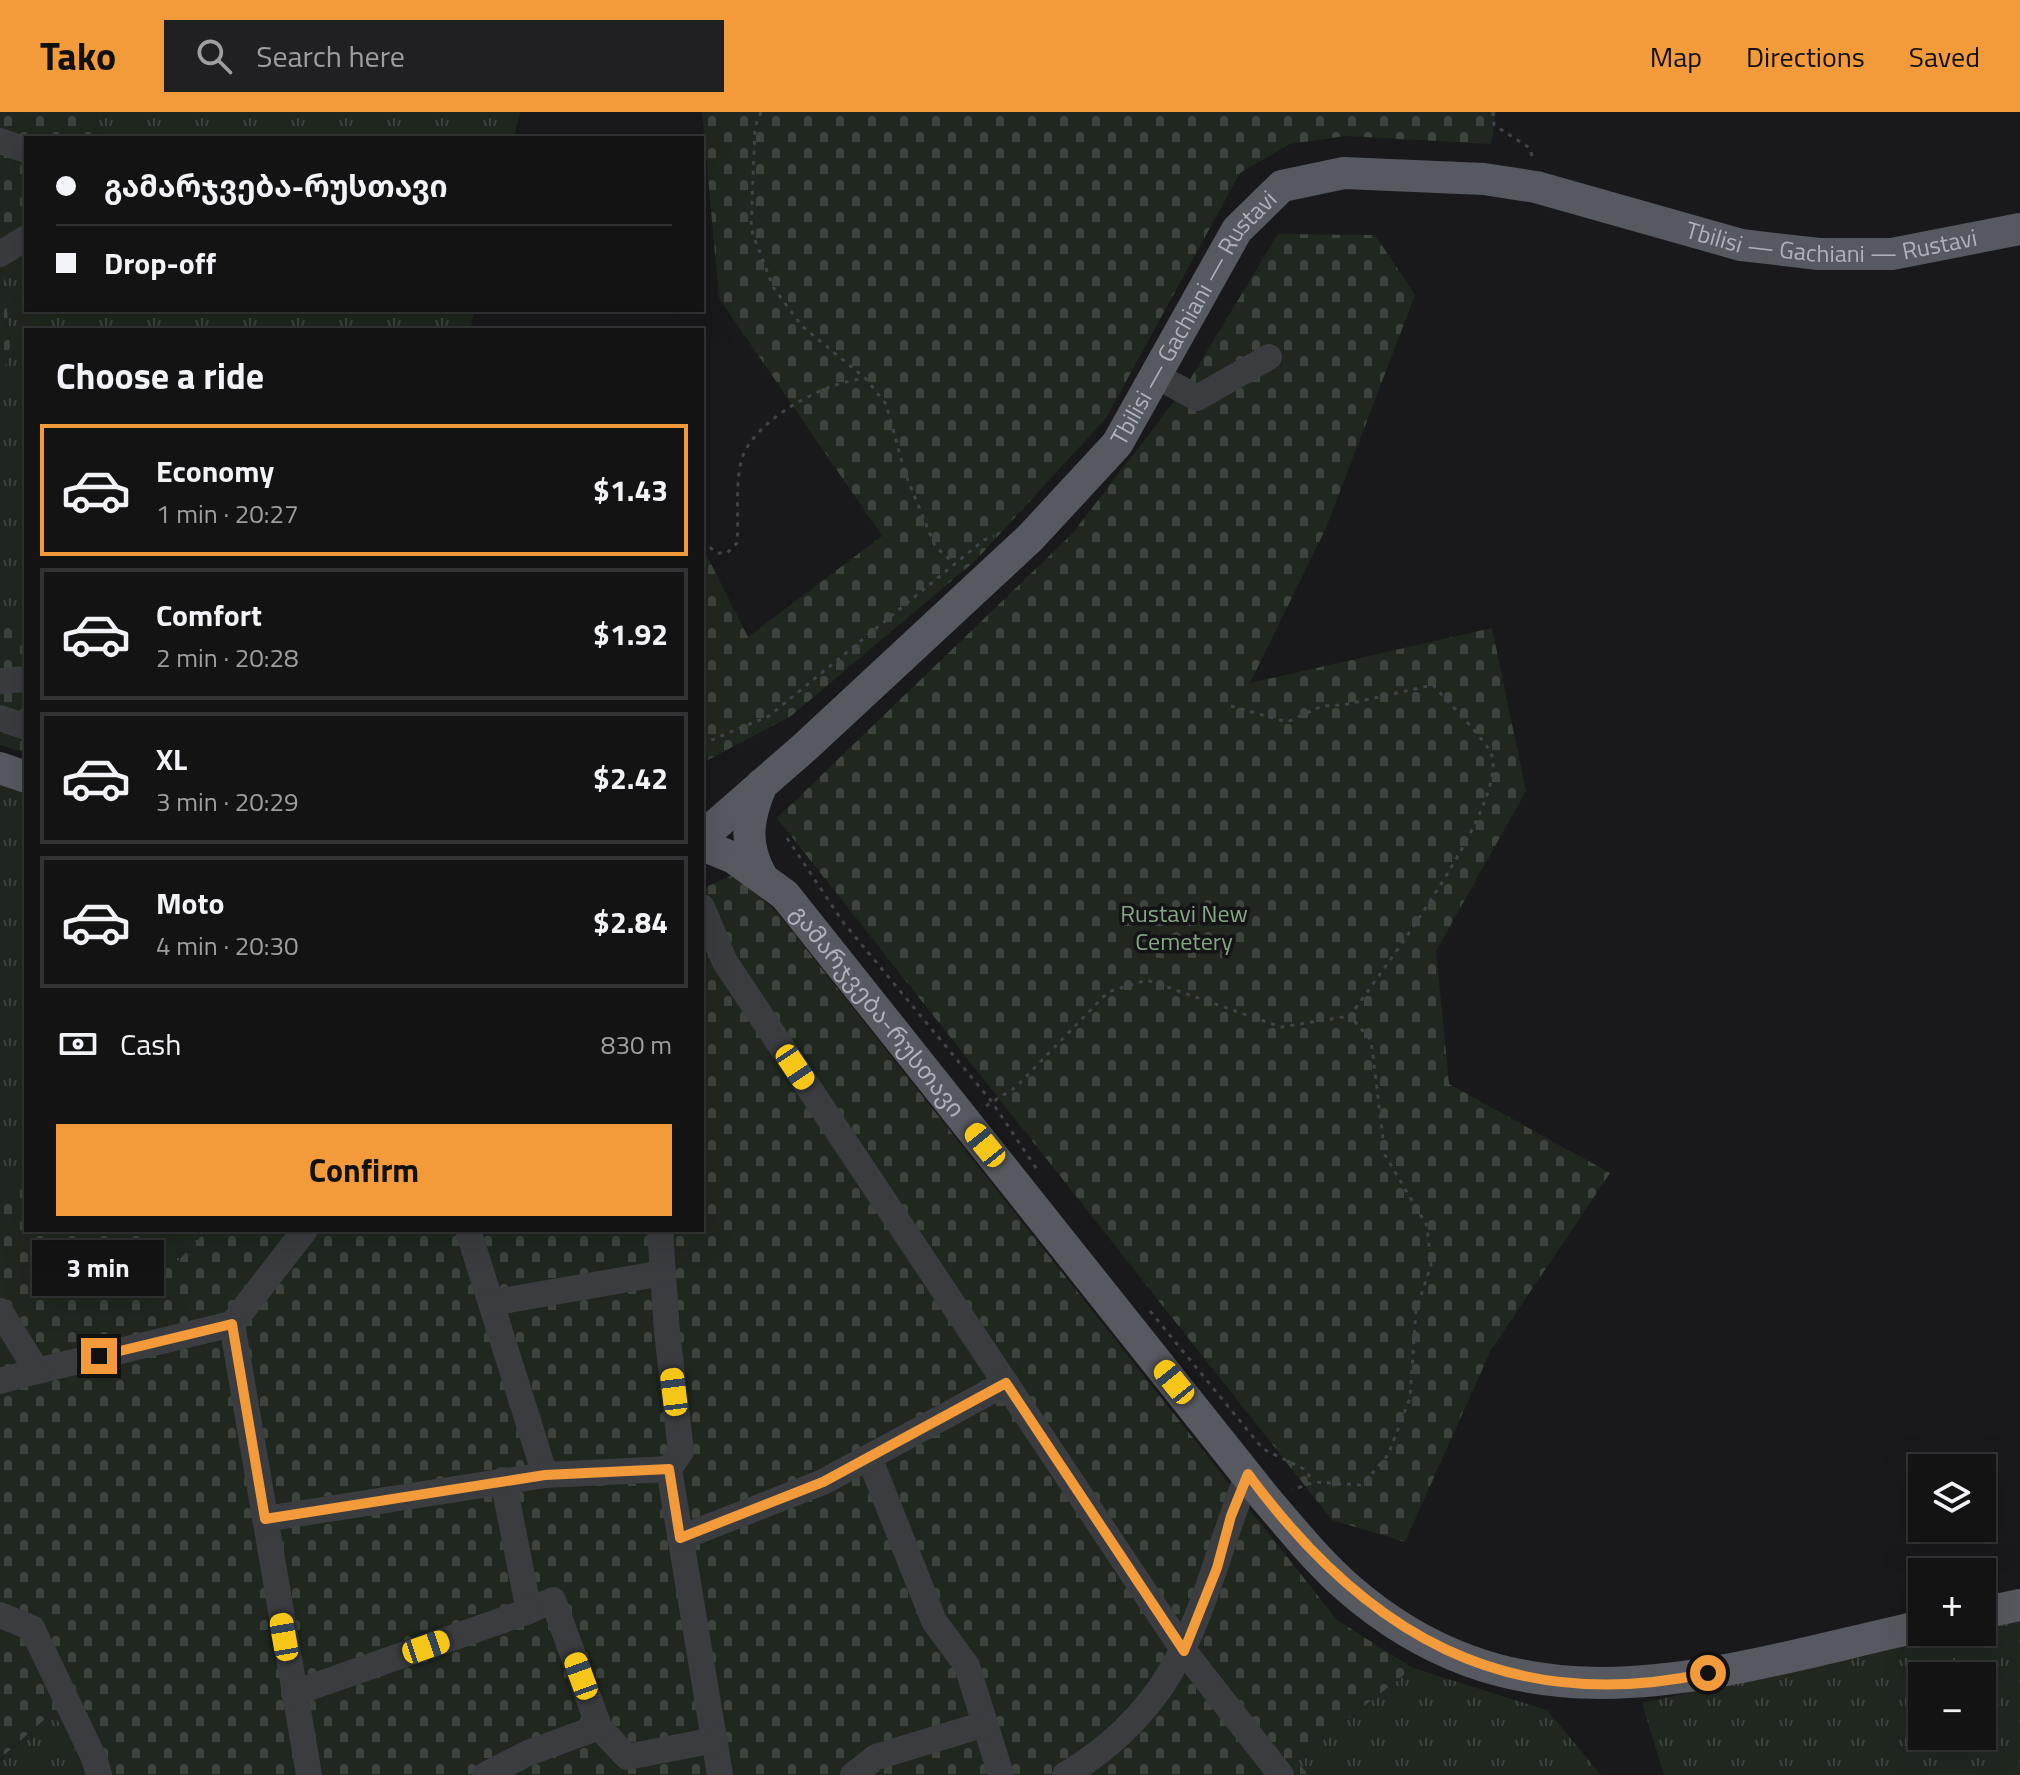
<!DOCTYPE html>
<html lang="en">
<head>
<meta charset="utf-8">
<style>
	body { margin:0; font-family:"Titillium Web","Noto Sans Georgian",sans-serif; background:#202022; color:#f1f3f6; height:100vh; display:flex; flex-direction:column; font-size:30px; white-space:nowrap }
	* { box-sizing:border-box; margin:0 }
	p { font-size:26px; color:#9d9ea0 }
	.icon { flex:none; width:44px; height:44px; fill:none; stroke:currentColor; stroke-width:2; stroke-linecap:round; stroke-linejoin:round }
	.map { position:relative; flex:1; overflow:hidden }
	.drawer { position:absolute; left:24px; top:216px; width:680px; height:904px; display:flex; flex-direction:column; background:#131314; border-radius:0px; box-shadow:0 8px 32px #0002,0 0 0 2px #323234 }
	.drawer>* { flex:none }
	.top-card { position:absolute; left:24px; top:24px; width:680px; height:176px; border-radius:0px; box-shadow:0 8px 32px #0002,0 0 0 2px #323234; display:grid; align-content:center; height:176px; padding:0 32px; background:#131314 }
	.buttons { position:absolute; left:1908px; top:1342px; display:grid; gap:16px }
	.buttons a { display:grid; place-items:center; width:88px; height:88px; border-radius:0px; background:#131314; box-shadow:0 8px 32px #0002,0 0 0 2px #323234; font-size:40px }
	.end { position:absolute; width:36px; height:36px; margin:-18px; border:10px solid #f39b3a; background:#111; box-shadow:0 0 0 4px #111 }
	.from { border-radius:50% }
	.bubble { position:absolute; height:56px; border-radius:0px; background:#131314; box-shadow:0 8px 32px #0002,0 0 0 2px #323234; font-size:26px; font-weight:700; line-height:56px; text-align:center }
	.car { position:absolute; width:24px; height:48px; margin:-24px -12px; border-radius:10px; box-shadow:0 0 6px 2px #0007; background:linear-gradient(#f5c518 24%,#345 0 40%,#f5c518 0 76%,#345 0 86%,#f5c518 0) }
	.top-card b { display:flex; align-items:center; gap:28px; height:76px; font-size:30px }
	.top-card b+b { border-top:2px solid #323234 }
	.top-card i { width:20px; height:20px; background:#f1f3f6 }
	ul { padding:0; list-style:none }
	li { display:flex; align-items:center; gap:24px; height:132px; margin:0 16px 12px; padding:0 16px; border:4px solid #323234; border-radius:0px }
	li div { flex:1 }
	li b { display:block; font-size:30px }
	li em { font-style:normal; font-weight:700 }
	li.selected { border-color:#f39b3a }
	li>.icon { width:72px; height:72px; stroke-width:1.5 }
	h2 { padding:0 32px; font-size:36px; line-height:96px }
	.pay { display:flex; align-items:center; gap:20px; height:88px; padding:0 32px; font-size:30px }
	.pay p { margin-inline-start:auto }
	.action { display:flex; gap:16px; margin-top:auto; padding:16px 32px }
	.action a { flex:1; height:92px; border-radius:0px; background:#f39b3a; color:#111; font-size:32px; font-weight:700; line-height:92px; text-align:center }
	header { display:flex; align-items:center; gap:48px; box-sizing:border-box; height:112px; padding:0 40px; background:#f39b3a; color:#111 }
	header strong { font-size:38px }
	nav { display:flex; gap:44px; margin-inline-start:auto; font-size:28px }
	.search { width:560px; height:72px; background:#202022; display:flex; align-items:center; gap:20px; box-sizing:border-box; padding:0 28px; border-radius:0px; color:#9d9ea0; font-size:30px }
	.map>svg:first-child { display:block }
</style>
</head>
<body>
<header>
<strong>Tako</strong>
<div class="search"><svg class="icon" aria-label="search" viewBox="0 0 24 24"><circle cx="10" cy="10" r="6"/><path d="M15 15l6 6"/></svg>Search here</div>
<nav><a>Map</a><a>Directions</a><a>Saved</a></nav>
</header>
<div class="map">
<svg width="2020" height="1663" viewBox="0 0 2020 1663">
	<defs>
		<pattern id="grass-tufts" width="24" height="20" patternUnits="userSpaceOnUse" patternTransform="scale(2)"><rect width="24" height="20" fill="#1f271f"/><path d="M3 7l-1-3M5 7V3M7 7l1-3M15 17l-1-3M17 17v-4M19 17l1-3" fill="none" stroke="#3d443e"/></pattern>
		<pattern id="cemetery-stones" width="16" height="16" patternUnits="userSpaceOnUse" patternTransform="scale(2)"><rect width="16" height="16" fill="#1f271f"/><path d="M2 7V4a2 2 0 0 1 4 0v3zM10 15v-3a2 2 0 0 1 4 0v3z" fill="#3d443e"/></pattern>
	</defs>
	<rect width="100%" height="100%" fill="#19191b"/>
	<g fill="url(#grass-tufts)" fill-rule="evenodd">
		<polygon points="96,0 520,0 514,26 98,26"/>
		<polygon points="26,132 26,198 475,198 470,218 26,218 26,534 0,506 0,275 10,234 2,150"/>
		<polygon points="0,670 26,679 26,1068 20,1072 0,1069"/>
		<polygon points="142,1118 207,1118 178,1150"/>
		<path d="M 2020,1507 L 2020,1663 L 1664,1663 L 1642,1591 L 1960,1520 L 1982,1520 L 1982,1515 ZM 1922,1564 L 1982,1564 L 1982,1624 L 1922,1624 Z"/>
		<polygon points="1413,1556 1547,1598 1601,1663 1308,1663 1295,1648"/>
		<polygon points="53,1600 89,1663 0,1663 0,1648"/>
	</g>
	<g fill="url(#cemetery-stones)">
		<polygon points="0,0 96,0 98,26 26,26 26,132 3,150 10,234 0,275"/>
		<polygon points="702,0 1496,0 1491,32 1346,24 1290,32 1240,61 1106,306 975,449 791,604 702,651 702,434 748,525 882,424 719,186"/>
		<polygon points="1278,122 1375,123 1415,183 1326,416 1250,571 1492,516 1526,679 1436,839 1449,972 1610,1061 1491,1238 1405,1430 1332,1408 777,706 1072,422 1186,274"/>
		<polygon points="0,506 26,534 26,641 0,633"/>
		<polygon points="735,762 777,800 1337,1508 1413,1556 1296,1647 1308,1663 89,1663 53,1600 0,1647 0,1069 20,1072 26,1068 26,1118 142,1118 178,1149 207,1118 702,1118 702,777"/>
	</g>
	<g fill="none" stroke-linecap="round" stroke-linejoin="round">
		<g stroke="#404347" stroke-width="3" stroke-dasharray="4 6" stroke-linecap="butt">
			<polyline points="761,0 755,15 751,117 773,175 802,214 866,267 886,292 905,361 935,434 955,453"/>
			<polyline points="1493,0 1494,13 1530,36 1533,48"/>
			<path d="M 702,429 L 717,441 L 727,441 L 737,431 C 739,405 735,375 741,350 C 750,310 825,269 864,267"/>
			<path d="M 1231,594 L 1287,610 L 1322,594 L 1343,593 L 1433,573 C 1445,587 1488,630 1492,644 C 1506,696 1383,857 1350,904 L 1371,928 L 1385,1043 L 1427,1114 L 1431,1153 L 1416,1199 L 1410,1286 L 1388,1343 L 1362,1373 L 1314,1370 L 1292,1378"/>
			<polyline points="702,632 769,604 984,428 994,424"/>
			<polyline points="787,726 843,810 992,990 1038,1059"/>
			<polyline points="986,994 1016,975 1108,880 1147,868 1281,915 1350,904"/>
			<polyline points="1150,1199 1263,1337 1304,1357 1314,1370"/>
		</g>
		<g stroke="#3a3c40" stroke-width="26">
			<polyline points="0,29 26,38"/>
			<polyline points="0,142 26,126"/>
			<polyline points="1157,264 1197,286 1269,245"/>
			<polyline points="0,569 26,567"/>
			<polyline points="0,606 26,615"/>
			<polyline points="702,795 725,850 1184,1539 1281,1663"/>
			<polyline points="468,1118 545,1363"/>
			<polyline points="660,1118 667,1220 681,1339 669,1357 720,1663"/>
			<polyline points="491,1191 663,1161"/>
			<polyline points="0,1199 37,1259 232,1212 305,1118"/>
			<polyline points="232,1212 309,1663"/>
			<polyline points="0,1269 37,1259"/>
			<polyline points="869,1345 934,1509 967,1554 1001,1663"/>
			<polyline points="503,1368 529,1499 553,1488 599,1615 627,1645 715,1628"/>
			<polyline points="265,1407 545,1363 669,1357"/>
			<polyline points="680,1426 823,1370 1006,1271"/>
			<polyline points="0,1503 32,1516 94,1646 99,1663"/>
			<polyline points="294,1581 529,1499"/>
			<polyline points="485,1663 528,1641 599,1615"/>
			<polyline points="853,1663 876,1645 985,1612"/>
			<path d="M 1065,1663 C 1193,1587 1198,1487 1248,1362"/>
		</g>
		<g stroke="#56595f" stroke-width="32">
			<polyline points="0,656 26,665"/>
			<path id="s1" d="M 702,725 L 805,635 L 1030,426 L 1117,332 L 1237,118 L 1282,74 L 1344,61 L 1484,67 L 1536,75 L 1741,133 L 1819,142 L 1892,142 L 2020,117"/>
			<path id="s2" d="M 702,733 L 734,746 L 785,783 L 1265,1386 C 1292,1417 1317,1449 1348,1476 C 1527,1632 1718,1559 1922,1514"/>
			<path d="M 761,763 C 743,731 748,705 762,672"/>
			<polyline points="1982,1501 2020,1493"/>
		</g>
	</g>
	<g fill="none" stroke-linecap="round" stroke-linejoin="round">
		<path stroke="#f39b3a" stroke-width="10" d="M 99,1244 L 232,1212 L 265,1407 L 545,1363 L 669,1357 L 680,1426 L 823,1370 L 1006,1271 L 1184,1539 L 1217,1456 L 1231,1404 L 1248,1362 C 1365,1521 1506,1605 1708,1561"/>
	</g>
	<g text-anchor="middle" stroke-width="7" stroke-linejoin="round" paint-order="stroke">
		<g font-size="24" fill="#acb2bb" stroke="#141416">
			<text dy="8" stroke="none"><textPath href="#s1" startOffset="1440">Tbilisi — Gachiani — Rustavi</textPath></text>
			<text dy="8" stroke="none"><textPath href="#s1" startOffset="720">Tbilisi — Gachiani — Rustavi</textPath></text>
			<text dy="8" stroke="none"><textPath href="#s2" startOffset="246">გამარჯვება-რუსთავი</textPath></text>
		</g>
		<g font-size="24" fill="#85a683" stroke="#141416">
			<text x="1184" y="810">Rustavi New<tspan x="1184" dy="28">Cemetery</tspan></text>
		</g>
	</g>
</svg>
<div class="buttons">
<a><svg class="icon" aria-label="layers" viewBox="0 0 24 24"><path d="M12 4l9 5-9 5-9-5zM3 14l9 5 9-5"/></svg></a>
<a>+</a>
<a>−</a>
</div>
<i class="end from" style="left:1708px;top:1561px"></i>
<i class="end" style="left:99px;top:1244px"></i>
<div class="bubble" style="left:32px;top:1128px;width:132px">3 min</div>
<i class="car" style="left:795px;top:955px;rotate:146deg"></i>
<i class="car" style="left:985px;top:1033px;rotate:321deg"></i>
<i class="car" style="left:1174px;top:1270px;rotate:321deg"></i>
<i class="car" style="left:674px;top:1280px;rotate:353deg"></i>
<i class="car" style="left:284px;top:1525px;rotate:350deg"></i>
<i class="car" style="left:426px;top:1535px;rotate:71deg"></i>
<i class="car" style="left:581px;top:1564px;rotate:340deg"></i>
<div class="top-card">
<b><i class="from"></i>გამარჯვება-რუსთავი</b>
<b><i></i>Drop-off</b>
</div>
<section class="drawer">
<h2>Choose a ride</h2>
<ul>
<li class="selected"><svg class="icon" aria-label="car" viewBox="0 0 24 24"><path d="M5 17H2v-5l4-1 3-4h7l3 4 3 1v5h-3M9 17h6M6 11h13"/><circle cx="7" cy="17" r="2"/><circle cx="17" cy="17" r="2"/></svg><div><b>Economy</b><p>1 min · 20:27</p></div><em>$1.43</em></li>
<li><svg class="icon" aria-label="car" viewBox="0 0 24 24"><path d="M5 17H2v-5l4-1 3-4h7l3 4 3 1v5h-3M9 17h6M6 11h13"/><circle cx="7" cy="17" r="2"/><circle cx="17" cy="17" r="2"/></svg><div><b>Comfort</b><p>2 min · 20:28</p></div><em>$1.92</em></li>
<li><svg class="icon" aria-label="car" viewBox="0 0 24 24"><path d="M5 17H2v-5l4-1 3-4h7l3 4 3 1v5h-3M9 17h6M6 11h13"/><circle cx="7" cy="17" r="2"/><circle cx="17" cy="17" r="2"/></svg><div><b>XL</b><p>3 min · 20:29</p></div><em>$2.42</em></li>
<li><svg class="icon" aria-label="car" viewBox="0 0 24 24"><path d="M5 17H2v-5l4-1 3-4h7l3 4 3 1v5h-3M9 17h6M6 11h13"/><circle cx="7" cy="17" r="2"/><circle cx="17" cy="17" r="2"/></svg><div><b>Moto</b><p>4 min · 20:30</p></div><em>$2.84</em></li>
</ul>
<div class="pay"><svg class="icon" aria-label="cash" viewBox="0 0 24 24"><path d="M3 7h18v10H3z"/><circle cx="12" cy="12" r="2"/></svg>Cash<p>830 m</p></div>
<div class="action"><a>Confirm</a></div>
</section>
</div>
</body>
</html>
